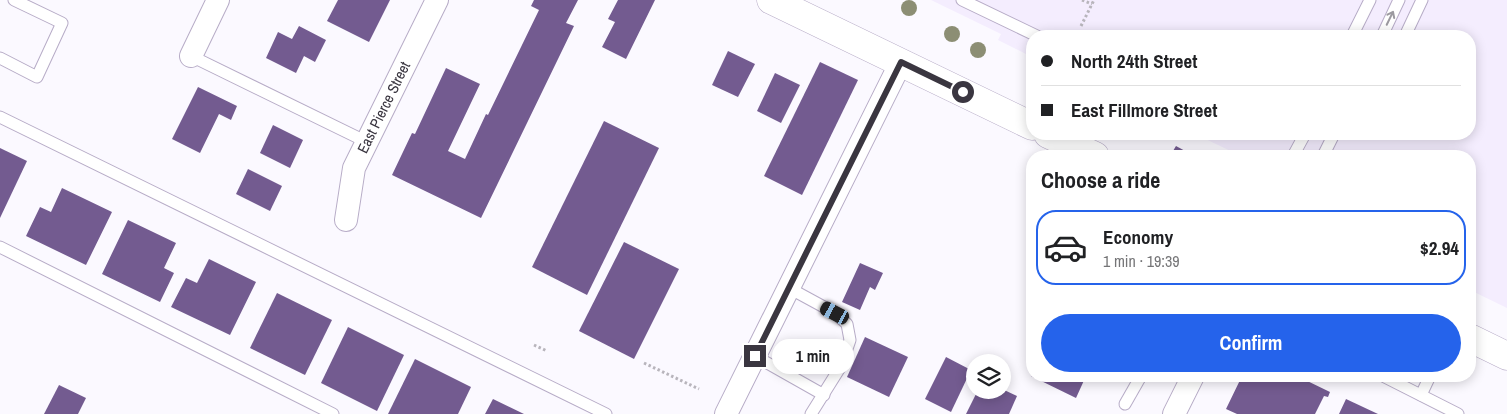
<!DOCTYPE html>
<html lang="en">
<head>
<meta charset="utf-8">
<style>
	body { margin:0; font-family:"Archivo Narrow",sans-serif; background:#f6f6f6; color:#202124; height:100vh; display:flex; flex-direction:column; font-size:19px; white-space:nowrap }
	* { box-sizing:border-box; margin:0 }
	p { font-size:16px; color:#757577 }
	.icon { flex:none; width:28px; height:28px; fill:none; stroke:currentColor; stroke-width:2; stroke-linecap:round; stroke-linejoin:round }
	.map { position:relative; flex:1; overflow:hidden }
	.panel { position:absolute; left:1026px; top:150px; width:450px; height:232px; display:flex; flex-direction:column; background:#fff; border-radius:20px; box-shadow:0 2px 12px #0003 }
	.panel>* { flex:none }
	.hud { position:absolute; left:1026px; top:30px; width:450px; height:110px; border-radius:20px; box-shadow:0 2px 12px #0003; display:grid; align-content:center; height:110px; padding:0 15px; background:#fff }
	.buttons { position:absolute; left:966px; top:354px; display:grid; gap:10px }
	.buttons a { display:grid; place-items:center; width:45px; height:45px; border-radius:50%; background:#fff; box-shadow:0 2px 12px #0003; font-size:25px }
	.end { position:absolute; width:22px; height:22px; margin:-11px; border:6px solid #3a3640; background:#fff; box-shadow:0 0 0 2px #fff }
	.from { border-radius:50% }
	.bubble { position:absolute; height:35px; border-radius:18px; background:#fff; box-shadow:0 2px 12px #0003; font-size:16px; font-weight:800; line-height:35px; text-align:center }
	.car { position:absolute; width:15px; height:30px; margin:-15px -8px; border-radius:6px; box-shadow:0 0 4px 1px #0007; background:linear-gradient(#222 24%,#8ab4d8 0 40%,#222 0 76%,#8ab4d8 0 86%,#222 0) }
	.hud b { display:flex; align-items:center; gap:18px; height:48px; font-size:19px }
	.hud b+b { border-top:1px solid #e0e0e0 }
	.hud i { width:12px; height:12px; background:#202124 }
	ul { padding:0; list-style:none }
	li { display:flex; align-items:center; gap:15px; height:75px; margin:0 10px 8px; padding:0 5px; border:2px solid #e0e0e0; border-radius:20px }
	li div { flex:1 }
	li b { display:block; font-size:19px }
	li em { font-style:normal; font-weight:800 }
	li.on { border-color:#2563eb }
	li>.icon { width:45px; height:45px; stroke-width:1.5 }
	h2 { padding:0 15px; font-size:22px; line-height:60px }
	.cta { display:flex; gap:10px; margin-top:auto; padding:10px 15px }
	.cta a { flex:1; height:58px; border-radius:30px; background:#2563eb; color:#fff; font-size:20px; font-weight:800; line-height:58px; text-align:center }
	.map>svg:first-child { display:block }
</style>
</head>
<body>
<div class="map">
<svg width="1507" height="414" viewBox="0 0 1507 414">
	<rect width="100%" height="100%" fill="#fbf9ff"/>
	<polygon fill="#f4edfe" points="931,0 1507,0 1507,308 1470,290 1470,156 1241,156 1195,134 1470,134 1470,36 1032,36 1032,57 998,40 1001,34"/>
	<g fill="#735b90">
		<polygon points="338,0 390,0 369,42 327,21"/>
		<polygon points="534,0 578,0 566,23 574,26 481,218 392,175 412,133 415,134 446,68 480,84 448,151 465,159 486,114 488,115 539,10 531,6"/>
		<polygon points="618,0 655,0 626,59 602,47 615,22 608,19"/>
		<polygon points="299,26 326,40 315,62 304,56 296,73 266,58 278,32 292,39"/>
		<polygon points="728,51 755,64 738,97 712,85"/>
		<polygon points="820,62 858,80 802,195 764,176"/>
		<polygon points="775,73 800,85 781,123 757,111"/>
		<polygon points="198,87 237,106 231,120 219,114 200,153 172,139"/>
		<polygon points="604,121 659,148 587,295 532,267"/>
		<polygon points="273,125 303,140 290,168 260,153"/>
		<polygon points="1176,146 1187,152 1185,156 1173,151"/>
		<polygon points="0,148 27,161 0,218"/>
		<polygon points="248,169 282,186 270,211 236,194"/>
		<polygon points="62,188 112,212 86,265 26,236 40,207 51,212"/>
		<polygon points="128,220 176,243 164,268 174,273 160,302 102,274"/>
		<polygon points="624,242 679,269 634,359 579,331"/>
		<polygon points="209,259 256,282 230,335 171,307 186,278 197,283"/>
		<polygon points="860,263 883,273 875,290 870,287 860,310 842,302"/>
		<polygon points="277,293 332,320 305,375 250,348"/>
		<polygon points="348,327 404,355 377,411 321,383"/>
		<polygon points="865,337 908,357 889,397 847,377"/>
		<polygon points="946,357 971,370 951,412 925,399"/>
		<polygon points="415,359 471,387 458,414 388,414"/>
		<polygon points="1031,376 1086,376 1076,398"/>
		<polygon points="1242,376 1297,376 1330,392 1328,397 1324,396 1315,414 1237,414 1226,409"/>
		<polygon points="59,385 86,398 78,414 44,414"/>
		<polygon points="1002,389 1017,396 1009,414 966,414 978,390"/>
		<polygon points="493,399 524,414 485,414"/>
		<polygon points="1346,399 1378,414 1339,414"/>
	</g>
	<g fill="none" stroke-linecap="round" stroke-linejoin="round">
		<defs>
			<g id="lane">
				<polyline points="962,0 1037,36"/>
				<polyline points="1352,36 1370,0"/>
				<polyline points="1382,36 1399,0"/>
				<polyline points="1405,36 1422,0"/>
				<polyline points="191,56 367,142"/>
				<polyline points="0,58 37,77 62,23 14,0"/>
				<polyline points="0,117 606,414"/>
				<polyline points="1293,156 1305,134"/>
				<polyline points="1323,156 1334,134"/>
				<polyline points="0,247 333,414"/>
				<polyline points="789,288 835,313 847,324 850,340 841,366 811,414"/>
				<polyline points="755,356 824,395"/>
				<polyline points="1383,376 1458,414"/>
				<polyline points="1421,395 1430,376"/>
				<polyline points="1125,404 1141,376"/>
			</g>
			<g id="street">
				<polyline points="191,56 218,0"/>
				<path id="s1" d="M 346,220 L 354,168 L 437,0"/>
				<polyline points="726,414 901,62"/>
				<polyline points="1174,414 1193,376"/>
			</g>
			<g id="secondary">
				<polyline points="771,0 1032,126"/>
				<polyline points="1048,134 1095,156"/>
				<polyline points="1470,338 1507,356"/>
			</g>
		</defs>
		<use href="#lane" stroke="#b7acc7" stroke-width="13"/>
		<use href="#street" stroke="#b7acc7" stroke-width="24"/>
		<use href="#secondary" stroke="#b7acc7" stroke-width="29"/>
		<g stroke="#b8b5bc" stroke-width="3" stroke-dasharray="2.5 2.5" stroke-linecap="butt">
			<polyline points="1082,0 1092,4"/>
			<polyline points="1081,26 1094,0"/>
			<polyline points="534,345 547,351"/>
			<polyline points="644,363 699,389"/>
		</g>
		<use href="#lane" stroke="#fff" stroke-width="11"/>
		<use href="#street" stroke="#fff" stroke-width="22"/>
		<use href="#secondary" stroke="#fff" stroke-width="28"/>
	</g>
	<g fill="#8c8e74">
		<circle cx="909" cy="8" r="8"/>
		<circle cx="952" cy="34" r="8"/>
		<circle cx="978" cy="50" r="8"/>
	</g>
	<defs><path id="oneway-shaft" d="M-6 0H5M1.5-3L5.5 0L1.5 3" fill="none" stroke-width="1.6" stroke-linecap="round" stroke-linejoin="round" transform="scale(1.25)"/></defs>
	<use stroke="#9c9aa0" href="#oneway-shaft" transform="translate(1390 18) rotate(-64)"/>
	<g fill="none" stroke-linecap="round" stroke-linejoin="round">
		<polyline stroke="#3a3640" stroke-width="6" points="755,356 901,62 963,92"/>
	</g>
	<g text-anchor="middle" stroke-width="5" stroke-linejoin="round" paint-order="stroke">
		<g font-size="15" fill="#3a3640" stroke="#fff">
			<text dy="5" stroke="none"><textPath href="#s1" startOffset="120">East Pierce Street</textPath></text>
		</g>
	</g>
</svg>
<div class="buttons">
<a><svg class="icon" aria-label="layers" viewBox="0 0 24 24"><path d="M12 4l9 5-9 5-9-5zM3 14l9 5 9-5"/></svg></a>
</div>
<i class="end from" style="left:963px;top:92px"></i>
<i class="end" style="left:755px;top:356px"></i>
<div class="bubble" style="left:772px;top:339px;width:82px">1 min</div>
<i class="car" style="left:835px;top:313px;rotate:298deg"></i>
<div class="hud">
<b><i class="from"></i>North 24th Street</b>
<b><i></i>East Fillmore Street</b>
</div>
<section class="panel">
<h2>Choose a ride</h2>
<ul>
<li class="on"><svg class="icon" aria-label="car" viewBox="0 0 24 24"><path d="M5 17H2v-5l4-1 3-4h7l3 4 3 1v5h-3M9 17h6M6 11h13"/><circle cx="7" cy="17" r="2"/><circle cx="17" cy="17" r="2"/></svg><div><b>Economy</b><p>1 min · 19:39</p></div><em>$2.94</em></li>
</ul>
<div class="cta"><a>Confirm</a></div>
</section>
</div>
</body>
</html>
